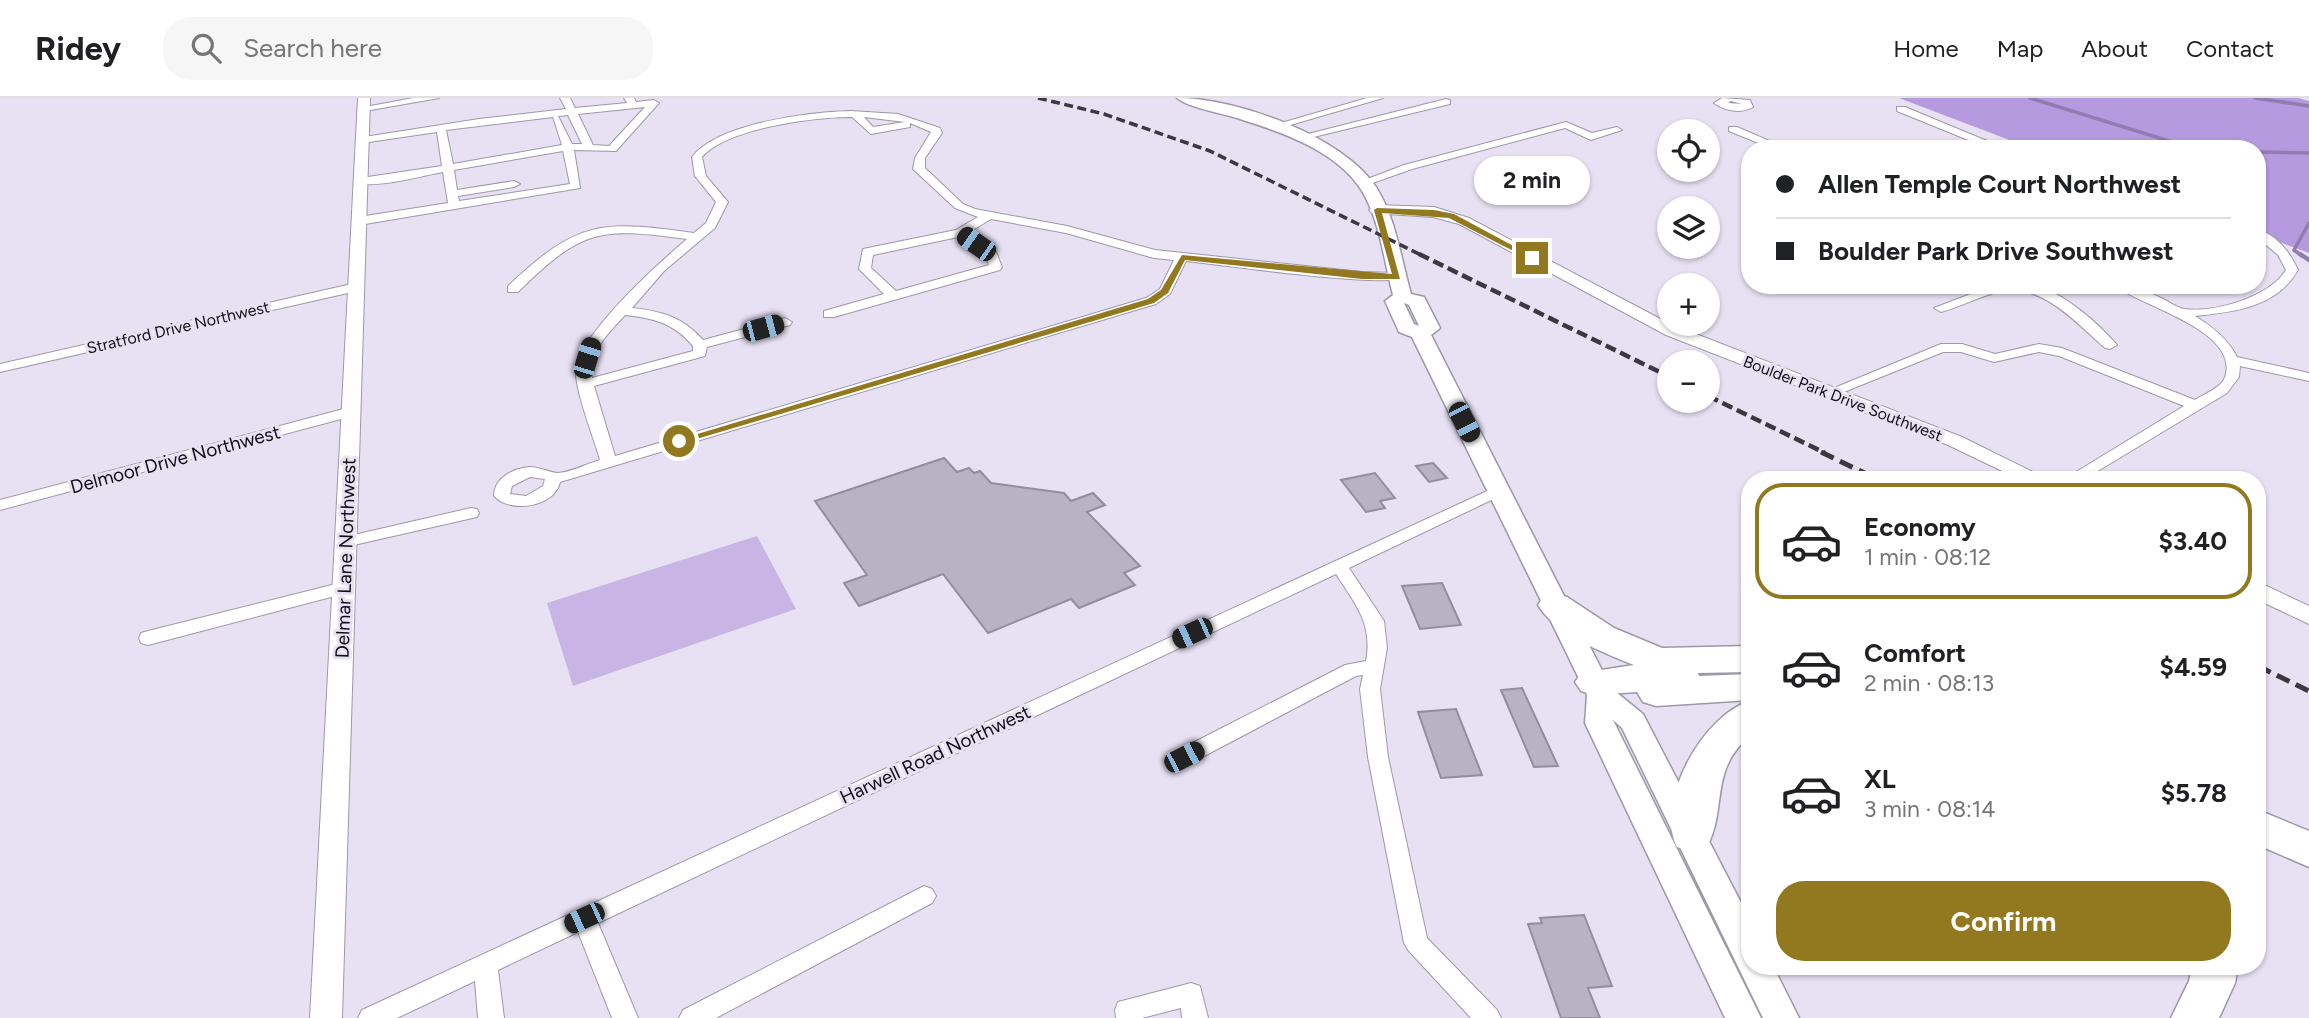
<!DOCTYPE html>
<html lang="en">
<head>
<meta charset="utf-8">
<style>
	body { margin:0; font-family:Figtree,sans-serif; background:#f6f6f6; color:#202124; height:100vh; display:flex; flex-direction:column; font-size:26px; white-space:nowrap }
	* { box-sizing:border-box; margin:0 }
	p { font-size:23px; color:#757577 }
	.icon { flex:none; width:38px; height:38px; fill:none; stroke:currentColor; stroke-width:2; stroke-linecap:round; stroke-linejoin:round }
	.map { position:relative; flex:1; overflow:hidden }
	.panel { position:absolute; left:1741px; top:373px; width:525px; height:504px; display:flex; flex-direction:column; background:#fff; border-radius:28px; box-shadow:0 2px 5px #0004 }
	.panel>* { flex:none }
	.hud { position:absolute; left:1741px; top:42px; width:525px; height:154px; border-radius:28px; box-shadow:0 2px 5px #0004; display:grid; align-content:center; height:154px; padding:0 35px; background:#fff }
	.tools { position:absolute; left:1657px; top:21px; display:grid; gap:14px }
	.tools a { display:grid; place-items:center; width:63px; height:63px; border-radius:50%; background:#fff; box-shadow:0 2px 5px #0004; font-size:35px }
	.end { position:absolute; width:32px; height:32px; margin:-16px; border:9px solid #92791f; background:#fff; box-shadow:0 0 0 4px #fff }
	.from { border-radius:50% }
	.bubble { position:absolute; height:49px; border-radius:24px; background:#fff; box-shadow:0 2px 5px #0004; font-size:23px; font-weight:700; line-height:49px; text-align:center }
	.car { position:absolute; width:21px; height:42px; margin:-21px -10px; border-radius:9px; box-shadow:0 0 5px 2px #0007; background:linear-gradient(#222 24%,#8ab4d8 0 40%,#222 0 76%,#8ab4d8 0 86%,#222 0) }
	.hud b { display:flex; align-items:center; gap:24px; height:66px; font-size:26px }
	.hud b+b { border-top:2px solid #e0e0e0 }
	.hud i { width:18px; height:18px; background:#202124 }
	ul { padding:12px 0 0; list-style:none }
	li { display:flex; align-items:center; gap:21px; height:116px; margin:0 14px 10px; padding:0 21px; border:4px solid transparent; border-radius:28px }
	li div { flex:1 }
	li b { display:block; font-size:26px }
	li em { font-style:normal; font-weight:700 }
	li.selected { border-color:#92791f }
	li>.icon { width:63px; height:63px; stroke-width:1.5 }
	.button { display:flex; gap:14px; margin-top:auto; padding:14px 35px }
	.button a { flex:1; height:80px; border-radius:28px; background:#92791f; color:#fff; font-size:28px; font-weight:700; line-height:80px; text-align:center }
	header { display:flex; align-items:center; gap:42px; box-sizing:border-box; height:98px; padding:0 35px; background:#fff; border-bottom:2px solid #e0e0e0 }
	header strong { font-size:33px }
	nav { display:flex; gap:38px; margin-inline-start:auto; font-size:24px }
	.search { width:490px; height:63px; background:#f6f6f6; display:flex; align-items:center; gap:18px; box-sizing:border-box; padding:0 24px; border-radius:28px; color:#757577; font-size:26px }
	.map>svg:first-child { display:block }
</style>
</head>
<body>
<header>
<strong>Ridey</strong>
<div class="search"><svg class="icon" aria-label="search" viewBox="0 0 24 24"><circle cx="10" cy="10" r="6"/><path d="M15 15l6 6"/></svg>Search here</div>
<nav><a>Home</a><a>Map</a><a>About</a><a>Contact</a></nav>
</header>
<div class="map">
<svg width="2309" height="920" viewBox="0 0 2309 920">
	<rect width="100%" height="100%" fill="#e8e1f4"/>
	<polygon fill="#c8b5e6" points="757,438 796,511 573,588 547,505"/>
	<polygon fill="#b69ae0" points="1899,0 2298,0 2309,3 2309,155 2258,136 2258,51 2033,51"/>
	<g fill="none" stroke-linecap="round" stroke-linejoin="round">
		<g stroke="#907cb0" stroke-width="3.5">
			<polyline points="2030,0 2195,51"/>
			<polyline points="2255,0 2309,8"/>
			<polyline points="2258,54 2309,55"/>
			<polyline points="2302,158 2294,152 2309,125"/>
		</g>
		<polyline stroke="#907cb0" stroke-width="4.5" points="2300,156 2309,162"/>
	</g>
	<g fill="#b9b2c4" stroke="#938d9d" stroke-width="2">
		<polygon points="944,360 957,374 969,370 974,375 980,373 991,385 1064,395 1071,403 1093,395 1105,407 1087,414 1140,468 1124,475 1135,487 1079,510 1071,501 988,535 943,476 859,508 844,485 867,477 815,403"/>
		<polygon points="1433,365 1447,380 1429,384 1416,368"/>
		<polygon points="1375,375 1395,400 1380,403 1385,410 1366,414 1341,382"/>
		<polygon points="1442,485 1461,527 1420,531 1402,488"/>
		<polygon points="1522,590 1558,668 1534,669 1501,592"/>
		<polygon points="1456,611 1482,677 1441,680 1418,614"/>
		<polygon points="1584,817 1612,888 1588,890 1600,920 1561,920 1528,826 1542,825 1540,820"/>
	</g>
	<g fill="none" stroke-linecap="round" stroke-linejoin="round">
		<defs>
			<g id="minor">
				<polygon points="413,0 439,0 365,13 360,10"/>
				<path d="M 560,0 L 570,0 L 575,10 L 627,5 L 624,0 L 634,0 L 636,4 L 654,2 L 659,5 L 616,53 L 574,52 L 580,90 L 359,127 L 353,123 L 359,119 L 448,105 L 443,74 C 425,77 369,93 355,83 L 361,80 L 442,68 L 437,34 L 362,45 L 357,42 L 358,40 L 479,21 L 566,11 ZM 645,9 L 609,48 L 593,47 L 578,16 ZM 568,17 L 582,46 L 572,46 L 558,18 ZM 553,19 L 562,47 L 453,66 L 446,32 ZM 563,53 L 570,86 L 459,103 L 458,98 L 514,89 L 520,86 L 514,83 L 457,92 L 454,72 Z"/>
				<polygon points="1367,0 1383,0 1280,30 1271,28"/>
				<path d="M 1722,0 L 1750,2 L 1753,9 C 1741,16 1725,13 1714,5 ZM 1731,3 L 1742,6 L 1728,5 Z"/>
				<polygon points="1446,1 1450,2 1450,6 1301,42 1296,39"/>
				<polygon points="1897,9 1905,9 1999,48 1996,51 1978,51 1983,48 1897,13"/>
				<path d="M 851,13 L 898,16 L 940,30 L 942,35 L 925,60 L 925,70 L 963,106 L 975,111 L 1067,128 L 1155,152 L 1362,174 L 1397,175 L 1403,179 C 1389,191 1216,166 1186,163 L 1170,196 L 1156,206 L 560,384 C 555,409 510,416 494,398 C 494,380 513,370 530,369 C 539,369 549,374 557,375 C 570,375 588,365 600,362 C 594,340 575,293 576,273 C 578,237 659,165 687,141 C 599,129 582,131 518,194 L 508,194 L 508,188 C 578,122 601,122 694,135 L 706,125 L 716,104 L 695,78 L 692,59 C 718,25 810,14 851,13 ZM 852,19 L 871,36 L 910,29 L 910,25 L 931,34 L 915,60 L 913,71 L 955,110 L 978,119 L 956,132 L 863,151 L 859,171 L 884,196 L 824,213 L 824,219 L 834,219 L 1000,172 L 1002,169 L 996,154 L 968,135 L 991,121 L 1066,135 L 1154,160 L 1174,162 L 1160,191 L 1146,200 L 615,358 L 594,288 L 705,258 L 707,249 L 790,227 L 792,224 L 785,220 L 703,242 C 683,219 661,213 632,210 L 664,173 L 715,130 L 728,104 L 706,78 L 702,59 C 727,30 815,19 852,19 ZM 864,19 L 905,24 L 873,29 ZM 958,139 L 986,159 L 989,167 L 896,193 L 871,170 L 873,157 ZM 625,217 C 653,220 674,225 693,248 L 693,253 L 592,280 C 586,255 610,234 625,217 ZM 530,379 L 545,381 L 543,388 L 526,398 L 510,396 L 512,388 Z"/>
				<polygon points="1566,24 1592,35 1617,29 1622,32 1591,42 1565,30 1412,71 1367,87 1357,85 1404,67"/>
				<polygon points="1729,29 1737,29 1788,51 1773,51 1729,33"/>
				<path d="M 2258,131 C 2277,138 2290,154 2298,172 C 2277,209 2235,214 2195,218 C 2213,229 2228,241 2237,259 L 2309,275 L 2309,283 L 2240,268 L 2239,279 L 2227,295 L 2083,382 L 2063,382 L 2184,308 L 2059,258 L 2039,254 L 1994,264 L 1961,254 L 1943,254 L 1834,298 L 1829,299 L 1822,295 L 1941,246 L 1962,246 L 1995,256 L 2039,246 L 2062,250 L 2195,302 C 2204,296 2221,290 2225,279 C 2241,232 2137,207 2114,187 C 2133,187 2147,193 2165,202 C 2171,205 2178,210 2184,211 C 2215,215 2269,199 2286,172 L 2278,157 L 2258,140 Z"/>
				<polygon points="356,185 363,189 361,192 0,274 0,266"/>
				<path d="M 1994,187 C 2007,187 2025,184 2038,188 C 2066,197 2098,225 2117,247 L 2110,251 L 2105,250 C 2076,225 2041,183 1998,194 C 1978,199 1960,209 1941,214 L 1934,210 Z"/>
				<polygon points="351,309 359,314 356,317 0,412 0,402"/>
				<path d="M 1498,388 L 1506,393 L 1504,396 L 1349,470 L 1384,523 L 1387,550 L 1380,591 L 1388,659 L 1427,840 L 1497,912 L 1501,920 L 1471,920 L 1408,852 L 1404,845 L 1368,659 L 1360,591 L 1363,577 L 1356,578 L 1191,665 L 1184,667 L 1177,665 L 1174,659 L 1177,653 L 1345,567 L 1366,563 C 1373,525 1355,506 1336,476 L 598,825 L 638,920 L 612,920 L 578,834 L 498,872 L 504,920 L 478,920 L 475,883 L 397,920 L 358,920 L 362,912 Z"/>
				<polygon points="471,410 477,411 479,415 477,419 345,449 336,444 345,439"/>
				<polygon points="344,484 353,490 350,494 148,547 141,545 139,540 141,535 148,533"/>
				<polygon points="924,788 932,791 936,798 932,805 716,920 679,920 683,912"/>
				<polygon points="1191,885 1200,888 1208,920 1182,920 1181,910 1142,920 1116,920 1115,912 1118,904"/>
			</g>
			<g id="tertiary">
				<polygon points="358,0 370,0 342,920 310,920"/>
				<polygon points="1377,107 1434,109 1469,120 1670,226 1962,339 2049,382 2021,382 1948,347 1666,237 1459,126 1433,119 1372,115 1369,112"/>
				<polygon points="2258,484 2309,508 2309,526 2258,502"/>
			</g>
			<path id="secondary" d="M 1177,0 C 1237,0 1342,38 1376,89 C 1396,120 1401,161 1411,196 L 1424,199 L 1440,230 L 1431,237 L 1611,590 L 1643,616 L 1750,822 L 1750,868 L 1773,868 L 1799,920 L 1763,920 L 1622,630 L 1613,622 L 1761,920 L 1725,920 L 1585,625 L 1587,597 L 1412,239 L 1399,234 L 1385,203 L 1393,197 C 1384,163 1380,123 1362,93 C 1338,54 1284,35 1243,22 C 1227,16 1188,10 1177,0 ZM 1404,205 L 1409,207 L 1419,228 L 1414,226 Z"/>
			<g id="motorway">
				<path d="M 1555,495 L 1567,499 L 1614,530 L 1662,550 L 1750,548 L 1750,574 L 1698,575 L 1699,578 L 1750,576 L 1750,602 L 1656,608 L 1643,604 L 1637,594 L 1594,597 L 1581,593 L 1575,584 L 1581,575 L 1634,567 C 1604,555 1555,536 1538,507 L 1543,499 Z"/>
				<path d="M 1750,603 L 1750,637 C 1708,675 1728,708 1707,749 L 1692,754 L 1677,749 C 1654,705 1703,617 1750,603 Z"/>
				<polygon points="2258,712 2309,733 2309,769 2258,747"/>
				<polygon points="2192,868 2238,868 2235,885 2219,920 2171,920 2189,883"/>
			</g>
		</defs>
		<use href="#minor" stroke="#9d97a8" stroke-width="2"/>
		<use href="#tertiary" stroke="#9d97a8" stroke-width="2"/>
		<use href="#secondary" stroke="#9d97a8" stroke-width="3"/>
		<use href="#motorway" stroke="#9d97a8" stroke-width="3"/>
		<use href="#minor" fill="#fff" fill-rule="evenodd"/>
		<use href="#tertiary" fill="#fff" fill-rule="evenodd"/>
		<use href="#secondary" fill="#fff" fill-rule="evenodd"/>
		<use href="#motorway" fill="#fff" fill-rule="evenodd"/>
		<polyline stroke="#3b3841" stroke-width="3.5" stroke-dasharray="9 4.5" stroke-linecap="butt" points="1038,0 1104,16 1210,53 1423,158"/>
		<g stroke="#3b3841" stroke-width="4.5" stroke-dasharray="11 5" stroke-linecap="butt">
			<polyline points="1419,156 1670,279"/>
			<polyline points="1708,298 1825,355"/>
		</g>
		<g stroke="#3b3841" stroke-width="5" stroke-dasharray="14 7" stroke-linecap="butt">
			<polyline points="1821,354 1879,382"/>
			<polyline points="2258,568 2309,593"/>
		</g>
	</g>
	<polygon fill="#92791f" points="1377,110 1434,112 1454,116 1536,160 1529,161 1449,120 1382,115 1400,181 1362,181 1185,162 1168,195 1154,205 683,345 674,343 1148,201 1161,192 1182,157 1392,176 1374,112"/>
	<g text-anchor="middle" stroke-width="6" stroke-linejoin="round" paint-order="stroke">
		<g font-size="16" fill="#0f0d13" stroke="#e8e1f4">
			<text transform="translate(178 229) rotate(-13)" y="6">Stratford Drive Northwest</text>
			<text transform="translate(1843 300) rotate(21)" y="6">Boulder Park Drive Southwest</text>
		</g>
		<g font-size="19" fill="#0f0d13" stroke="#e8e1f4">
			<text transform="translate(175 361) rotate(-15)" y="7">Delmoor Drive Northwest</text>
			<text transform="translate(345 460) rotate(-88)" y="7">Delmar Lane Northwest</text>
			<text transform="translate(935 656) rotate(-25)" y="7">Harwell Road Northwest</text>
		</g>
	</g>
</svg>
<div class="tools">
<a><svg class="icon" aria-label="locate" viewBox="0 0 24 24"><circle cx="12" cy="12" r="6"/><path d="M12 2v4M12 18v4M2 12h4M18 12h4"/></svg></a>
<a><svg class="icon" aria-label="layers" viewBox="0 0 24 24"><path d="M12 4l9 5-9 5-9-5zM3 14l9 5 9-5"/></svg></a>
<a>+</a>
<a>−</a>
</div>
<i class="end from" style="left:679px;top:343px"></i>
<i class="end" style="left:1532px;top:160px"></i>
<div class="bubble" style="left:1474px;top:58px;width:116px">2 min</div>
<i class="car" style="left:976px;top:146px;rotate:305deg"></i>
<i class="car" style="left:763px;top:230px;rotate:75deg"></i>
<i class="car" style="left:587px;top:260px;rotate:17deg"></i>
<i class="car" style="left:1464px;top:324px;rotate:153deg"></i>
<i class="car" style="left:1192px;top:535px;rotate:245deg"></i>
<i class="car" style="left:1184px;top:659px;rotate:63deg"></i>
<i class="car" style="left:584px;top:820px;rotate:245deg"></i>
<div class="hud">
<b><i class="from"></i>Allen Temple Court Northwest</b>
<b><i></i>Boulder Park Drive Southwest</b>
</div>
<section class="panel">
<ul>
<li class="selected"><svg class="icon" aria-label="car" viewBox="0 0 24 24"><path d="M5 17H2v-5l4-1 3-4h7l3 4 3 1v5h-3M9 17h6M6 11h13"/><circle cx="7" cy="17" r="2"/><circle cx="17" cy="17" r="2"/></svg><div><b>Economy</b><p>1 min · 08:12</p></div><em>$3.40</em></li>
<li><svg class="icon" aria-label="car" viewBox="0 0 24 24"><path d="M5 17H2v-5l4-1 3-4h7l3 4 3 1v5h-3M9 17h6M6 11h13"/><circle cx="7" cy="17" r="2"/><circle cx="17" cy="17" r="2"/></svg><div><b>Comfort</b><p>2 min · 08:13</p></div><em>$4.59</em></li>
<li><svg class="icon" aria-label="car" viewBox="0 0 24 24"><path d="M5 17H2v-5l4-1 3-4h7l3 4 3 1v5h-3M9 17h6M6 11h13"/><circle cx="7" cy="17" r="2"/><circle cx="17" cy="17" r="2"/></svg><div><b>XL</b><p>3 min · 08:14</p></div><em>$5.78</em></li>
</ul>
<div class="button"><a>Confirm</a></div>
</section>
</div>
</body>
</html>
